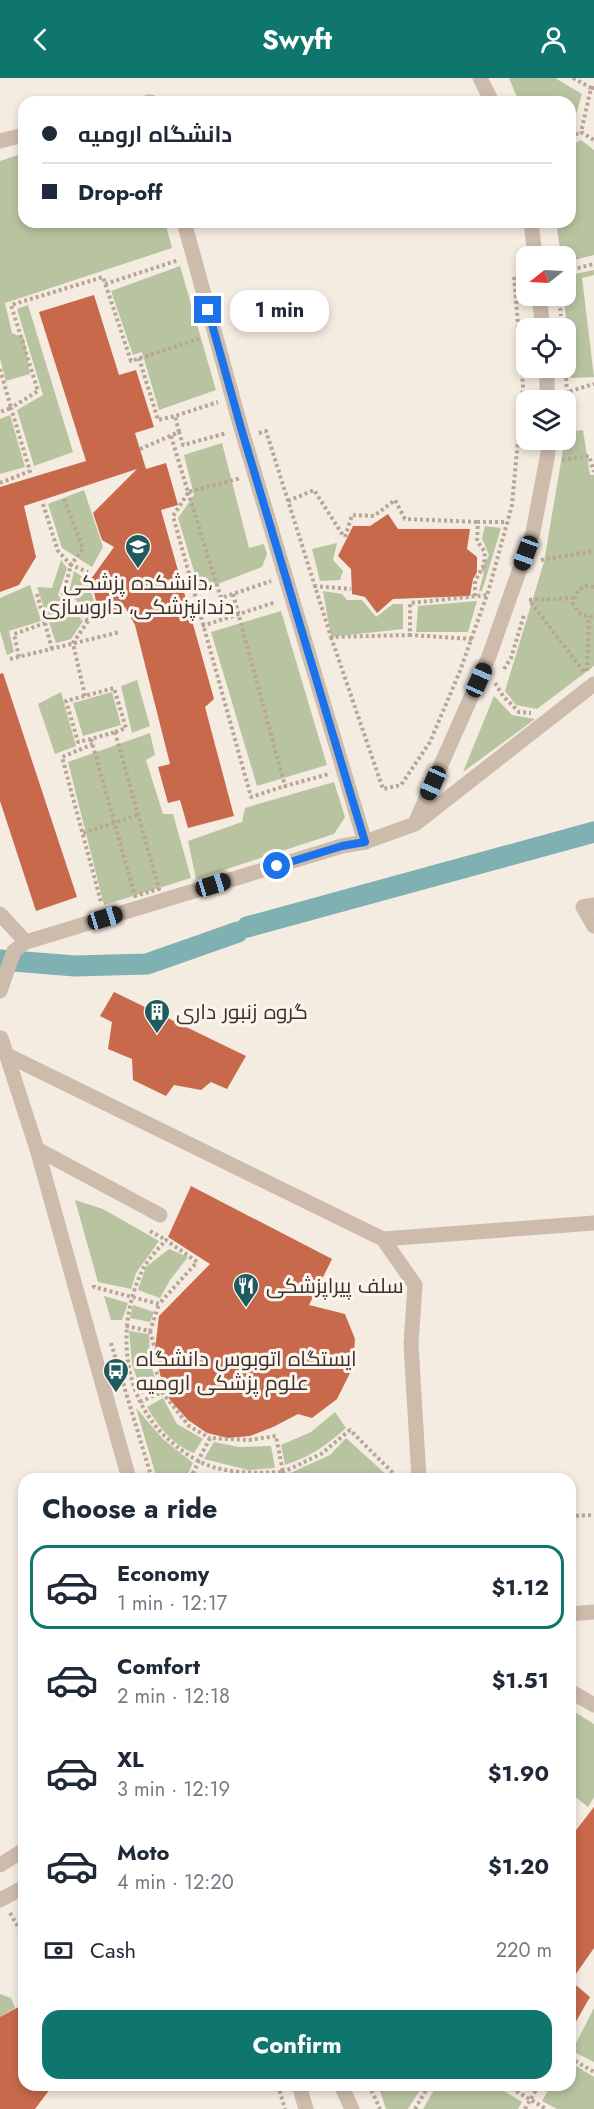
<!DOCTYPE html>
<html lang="en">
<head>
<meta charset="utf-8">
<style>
	body { margin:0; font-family:Jost,Cairo,sans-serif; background:#f6f6f7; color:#1f2937; height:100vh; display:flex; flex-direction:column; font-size:22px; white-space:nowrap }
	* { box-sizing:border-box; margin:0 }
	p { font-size:20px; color:#747a83 }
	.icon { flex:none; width:33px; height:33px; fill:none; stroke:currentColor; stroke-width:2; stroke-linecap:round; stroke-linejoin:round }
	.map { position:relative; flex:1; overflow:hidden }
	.drawer { position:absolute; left:18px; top:1395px; width:558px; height:618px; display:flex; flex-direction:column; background:#fff; border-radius:18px; box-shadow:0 3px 9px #0003 }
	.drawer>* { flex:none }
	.banner { position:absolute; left:18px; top:18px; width:558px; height:132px; border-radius:18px; box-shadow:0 3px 9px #0003; display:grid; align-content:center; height:132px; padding:0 24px; background:#fff }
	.needle { width:39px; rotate:252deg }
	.fabs { position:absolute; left:516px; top:168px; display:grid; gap:12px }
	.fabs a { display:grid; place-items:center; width:60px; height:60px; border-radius:12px; background:#fff; box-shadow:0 3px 9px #0003; font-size:30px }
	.end { position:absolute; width:27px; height:27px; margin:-14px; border:8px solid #1a73e8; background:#fff; box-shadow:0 0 0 3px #fff }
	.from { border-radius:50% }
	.bubble { position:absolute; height:42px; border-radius:18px; background:#fff; box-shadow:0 3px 9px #0003; font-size:20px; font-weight:700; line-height:42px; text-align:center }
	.car { position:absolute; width:18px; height:36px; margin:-18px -9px; border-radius:8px; box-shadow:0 0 4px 2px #0007; background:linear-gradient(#222 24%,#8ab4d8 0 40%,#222 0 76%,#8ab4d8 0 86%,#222 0) }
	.banner b { display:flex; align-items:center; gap:21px; height:57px; font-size:22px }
	.banner b+b { border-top:2px solid #e0e1e3 }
	.banner i { width:15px; height:15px; background:#1f2937 }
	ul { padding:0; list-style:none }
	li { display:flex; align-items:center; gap:18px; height:84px; margin:0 12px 9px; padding:0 12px; border:3px solid transparent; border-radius:18px }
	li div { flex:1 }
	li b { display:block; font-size:22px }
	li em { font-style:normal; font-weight:700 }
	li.active { border-color:#0f766e }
	li>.icon { width:54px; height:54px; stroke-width:1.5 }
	h2 { padding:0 24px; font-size:27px; line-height:72px }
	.pay { display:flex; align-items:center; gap:15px; height:66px; padding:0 24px; font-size:22px }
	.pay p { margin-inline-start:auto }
	.button { display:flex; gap:12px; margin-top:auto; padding:12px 24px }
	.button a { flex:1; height:69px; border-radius:18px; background:#0f766e; color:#fff; font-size:24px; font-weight:700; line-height:69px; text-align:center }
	header { display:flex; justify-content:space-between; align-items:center; height:78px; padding:0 24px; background:#0f766e; color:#fff; font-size:27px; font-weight:700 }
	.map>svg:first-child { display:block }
</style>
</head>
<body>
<header><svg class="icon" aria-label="back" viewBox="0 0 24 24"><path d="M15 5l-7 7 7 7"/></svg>Swyft<svg class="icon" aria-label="person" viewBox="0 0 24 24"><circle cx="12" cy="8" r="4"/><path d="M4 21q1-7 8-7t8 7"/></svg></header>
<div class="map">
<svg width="594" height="2031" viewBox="0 0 594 2031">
	<rect width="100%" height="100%" fill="#f4ebe1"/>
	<g fill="#b8c4a0">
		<polygon points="509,0 555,0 582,16 572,50 570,51 570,24 519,24"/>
		<polygon points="581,62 594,72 594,177 566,184 566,178 561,178 556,144 570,144 570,68"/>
		<polygon points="24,75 24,144 165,144 172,170 5,225 12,255 24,260 30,296 6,303 0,281 0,83"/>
		<polygon points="180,188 216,312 159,332 142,274 133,277 111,213"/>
		<polygon points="594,192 594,197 582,200 594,299 571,300 564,218 566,198"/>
		<polygon points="28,227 73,374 34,388 17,332 43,317 17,231"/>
		<polygon points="10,337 25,389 0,396 0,341"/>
		<polygon points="583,352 590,397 594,397 594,588 537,631 516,627 505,613 544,484 566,354"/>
		<polygon points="222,365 249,470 264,466 267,476 262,489 200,513 178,440 194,417 184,377"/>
		<polygon points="84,412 103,469 92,489 62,470 48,426"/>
		<polygon points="485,448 501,450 482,513 479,513 484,494 481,492 489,477 482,460"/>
		<polygon points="337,465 333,482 343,493 340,502 320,503 312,471"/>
		<polygon points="61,482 67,490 58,517 83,543 71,561 56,565 37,509 52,510"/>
		<polygon points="74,493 88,503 94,524 87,535 69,514"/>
		<polygon points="30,507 41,543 9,553 14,574 7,577 0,553 0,520"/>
		<polygon points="323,513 342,516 347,522 362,522 376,539 393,526 403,526 403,551 331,559"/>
		<polygon points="477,523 468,554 416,554 418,528"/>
		<polygon points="281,533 327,687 257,708 211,554"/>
		<polygon points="137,602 150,648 132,655 121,608"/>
		<polygon points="61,614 76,668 55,676 38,626"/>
		<polygon points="112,614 121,647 83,658 73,625"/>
		<polygon points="494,618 512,637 535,641 463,694"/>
		<polygon points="150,655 155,677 146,682 163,736 173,736 191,800 104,827 68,684"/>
		<polygon points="334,704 345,739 334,756 196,801 188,763 242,744 245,730"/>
		<polygon points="75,1122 103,1131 159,1163 136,1195 131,1211 98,1204"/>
		<polygon points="169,1171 188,1179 170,1202 160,1220 138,1212 146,1189"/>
		<polygon points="104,1218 128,1225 122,1242 111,1242"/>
		<polygon points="133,1227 154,1234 150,1244 130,1240"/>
		<polygon points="129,1253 149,1256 150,1284 158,1310 142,1316 132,1286"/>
		<path d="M 163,1320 L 177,1346 L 203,1361 L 194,1375 C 174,1368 158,1348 147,1329 Z"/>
		<polygon points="136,1330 163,1361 193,1385 185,1401 157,1401"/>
		<path d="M 335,1334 L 346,1350 C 327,1367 310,1379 285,1387 L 281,1367 L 311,1354 Z"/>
		<polygon points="346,1360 391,1401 311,1401 288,1396 330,1377"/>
		<polygon points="214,1364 239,1369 271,1368 275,1390 248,1392 204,1381"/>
		<polygon points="570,1631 594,1646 594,1719 588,1729 573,1717 570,1718"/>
		<polygon points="0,1916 11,1920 15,1930 0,1939"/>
		<polygon points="594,1930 594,1984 572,1973"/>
		<polygon points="570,1984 594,1999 594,2031 557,2031 542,2023 551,2007 570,2007"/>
		<polygon points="378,2007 423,2007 408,2031 386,2031"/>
		<polygon points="437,2007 494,2007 522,2024 518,2031 423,2031"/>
	</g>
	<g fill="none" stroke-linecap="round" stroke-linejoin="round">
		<g stroke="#7fb0b2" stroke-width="21">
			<polyline points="247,849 594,754"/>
			<polyline points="0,882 75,888 147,886 238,854"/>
		</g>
	</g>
	<g fill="#c8694b">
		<polygon points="94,217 119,297 136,292 154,349 135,355 146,391 166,385 178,427 161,432 214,621 205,629 234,738 188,750 180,722 168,725 158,689 170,686 135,547 125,529 114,533 96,523 91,501 114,469 102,462 93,435 137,391 24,428 36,479 19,507 0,514 0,409 86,383 39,234"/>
		<polygon points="388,436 398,451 470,451 467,471 477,479 477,494 473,501 470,518 393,521 377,535 365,519 352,516 351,491 338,478 353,448 370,448"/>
		<polygon points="3,595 77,819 36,833 0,723 0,596"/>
		<polygon points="114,914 246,978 227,1011 211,1004 201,1012 174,1007 166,1018 133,1002 132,981 108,971 112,944 100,938"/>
		<polygon points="191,1108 332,1181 309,1227 345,1236 355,1261 353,1289 337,1321 312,1340 298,1336 273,1349 250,1358 228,1360 207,1355 188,1342 170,1322 161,1301 155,1271 159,1238 210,1186 168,1159"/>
		<polygon points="594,1729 594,1870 571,1903 590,1919 570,1954 570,1760"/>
		<polygon points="24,1926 24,2007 53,2007 35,2031 0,2031 0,1939"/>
	</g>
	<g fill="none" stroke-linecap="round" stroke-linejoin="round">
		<g stroke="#b9a596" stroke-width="4" stroke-dasharray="3 3" stroke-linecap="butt">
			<polyline points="573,0 591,10"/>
			<polyline points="594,10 591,10 581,54 594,62"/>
			<polyline points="570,59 581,54"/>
			<polyline points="566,193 594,186"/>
			<polyline points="105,206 179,182"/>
			<polyline points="559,218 561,238"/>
			<polyline points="139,280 158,342 175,338"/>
			<polyline points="0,291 11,330 0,334"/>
			<polyline points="566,300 567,314"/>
			<polyline points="566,323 567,314 594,306"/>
			<polyline points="179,354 175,338 218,324"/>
			<polyline points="259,355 266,353 331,559 410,557"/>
			<polyline points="171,358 188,414 241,400"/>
			<polyline points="140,371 179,354 183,367 227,355"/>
			<polyline points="562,382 589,378 594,394"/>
			<polyline points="0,405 30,393 11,330 38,313 11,227 103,199 131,283 199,261"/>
			<polyline points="188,414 221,520 271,503"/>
			<polyline points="188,415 173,438 251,719 285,708"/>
			<polyline points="64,421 83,470 71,487 88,494"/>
			<polyline points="288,423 314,412 344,459"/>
			<polyline points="43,426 58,473 71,487 63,516 88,543"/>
			<polyline points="345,459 352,437 374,438 395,422 405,441 478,444"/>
			<polyline points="541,482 594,473"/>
			<polyline points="314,508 351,511"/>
			<path d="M 594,509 L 586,508 L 578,512 L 573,525 C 576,535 584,539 594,538"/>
			<polyline points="37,516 52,571"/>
			<polyline points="233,516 285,708 329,696"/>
			<polyline points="475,518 475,503 484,487 485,474 477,463 478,444 507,444"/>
			<polyline points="574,520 529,522 584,594"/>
			<polyline points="202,548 276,524"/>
			<polyline points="331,559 383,711 401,707 430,664 460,593 489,511 512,427 523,308 514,197"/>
			<polyline points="472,561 410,557 410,525 487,517"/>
			<polyline points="19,579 14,556 45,545"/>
			<polyline points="10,581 120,554"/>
			<polyline points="504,591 511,580 524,537"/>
			<polyline points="587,593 589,538"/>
			<polyline points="495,605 503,618 519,634 531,635"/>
			<polyline points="85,618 73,565 97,530"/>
			<polygon points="115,654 159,811 135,818 91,661"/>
			<polyline points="91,661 78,664 66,623 114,610 126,650 115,654"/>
			<polyline points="93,666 62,679 101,824"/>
			<polyline points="83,755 138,737"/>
			<polyline points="150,1153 166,1162"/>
			<path d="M 94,1207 L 94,1209 L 159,1226 L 197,1184 L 166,1162 C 158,1171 148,1181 143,1191 C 114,1250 122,1325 175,1367 C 185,1375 197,1384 210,1388 C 234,1396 258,1395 283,1394 L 276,1358 L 249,1362 L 210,1360 L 198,1383"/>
			<polyline points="126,1248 150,1253 159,1226"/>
			<polyline points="150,1253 155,1271 153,1281 162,1314"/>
			<polyline points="111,1265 152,1401"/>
			<polyline points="140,1324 162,1314 189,1348 210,1360"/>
			<polyline points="190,1401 199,1383"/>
			<polyline points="283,1401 283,1394 321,1376 350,1352 399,1401"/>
			<polyline points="570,1438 594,1437"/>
			<polyline points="10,1835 24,1859"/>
			<polyline points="570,1980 594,1994"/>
			<polyline points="278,2007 285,2031"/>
			<polyline points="369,2007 380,2031"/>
			<polyline points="506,2007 546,2031"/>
			<polyline points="415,2031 429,2007"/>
			<polyline points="525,2031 539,2007"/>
		</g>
		<g stroke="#cdbbac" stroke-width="15">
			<polyline points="480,0 492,24"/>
			<polyline points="148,24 151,24"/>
			<polyline points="0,63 24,57"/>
			<polyline points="184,144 241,350 365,764"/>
			<polyline points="531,144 535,178"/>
			<polyline points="539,218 543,250"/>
			<polyline points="547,290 547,322"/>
			<polyline points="416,743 488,581 533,454 548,375 548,362"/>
			<polyline points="594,827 583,829 594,848"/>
			<polyline points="0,836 26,864"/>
			<polyline points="0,913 14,873 26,864 342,768 365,764 415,746 594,606"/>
			<polyline points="1,960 37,1071 129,1401"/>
			<polyline points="7,977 383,1161 415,1207 411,1266 419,1401"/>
			<polyline points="37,1071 160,1137"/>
			<polyline points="383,1161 594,1145"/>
			<polyline points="570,1536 594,1534"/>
			<polyline points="570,1613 594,1627"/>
			<polyline points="0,1787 24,1772"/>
			<polyline points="0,1822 24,1809"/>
			<polyline points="299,2007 306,2031"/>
			<polyline points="341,2007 352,2031"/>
		</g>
	</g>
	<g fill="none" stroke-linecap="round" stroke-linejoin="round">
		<polyline stroke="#1a73e8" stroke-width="8" points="208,232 241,350 365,764 342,768 277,788"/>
	</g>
	<defs>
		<symbol id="university-pin" viewBox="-11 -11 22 30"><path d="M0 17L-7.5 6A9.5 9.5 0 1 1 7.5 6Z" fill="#1f5a5e" stroke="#fbf5ee"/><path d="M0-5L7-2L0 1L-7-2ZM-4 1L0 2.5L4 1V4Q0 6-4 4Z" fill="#fff"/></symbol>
		<symbol id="building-pin" viewBox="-11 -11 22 30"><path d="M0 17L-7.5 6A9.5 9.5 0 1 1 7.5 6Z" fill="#1f5a5e" stroke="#fbf5ee"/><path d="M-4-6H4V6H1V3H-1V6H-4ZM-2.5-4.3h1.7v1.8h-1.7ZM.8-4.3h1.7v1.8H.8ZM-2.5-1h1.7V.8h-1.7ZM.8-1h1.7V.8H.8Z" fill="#fff"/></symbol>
		<symbol id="restaurant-pin" viewBox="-11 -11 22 30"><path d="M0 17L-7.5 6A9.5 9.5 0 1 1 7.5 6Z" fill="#1f5a5e" stroke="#fbf5ee"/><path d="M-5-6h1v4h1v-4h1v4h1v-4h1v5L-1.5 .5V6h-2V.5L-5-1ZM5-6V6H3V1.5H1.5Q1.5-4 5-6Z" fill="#fff"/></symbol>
		<symbol id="bus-pin" viewBox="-11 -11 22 30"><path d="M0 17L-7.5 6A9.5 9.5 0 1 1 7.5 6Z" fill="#1f5a5e" stroke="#fbf5ee"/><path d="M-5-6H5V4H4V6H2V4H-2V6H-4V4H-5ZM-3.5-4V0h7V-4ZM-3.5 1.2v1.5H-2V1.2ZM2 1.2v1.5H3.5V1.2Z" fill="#fff"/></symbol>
	</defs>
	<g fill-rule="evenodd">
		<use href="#university-pin" x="123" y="454" width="30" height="40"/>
		<use href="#building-pin" x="142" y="919" width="30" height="40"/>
		<use href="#restaurant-pin" x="231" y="1193" width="30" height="40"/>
		<use href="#bus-pin" x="101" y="1278" width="30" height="40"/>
	</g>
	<g text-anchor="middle" stroke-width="6" stroke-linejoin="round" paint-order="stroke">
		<g font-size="21" fill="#3b302b" stroke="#fbf5ee" text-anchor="start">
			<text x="138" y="512" text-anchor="middle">دانشکده پزشکی،<tspan x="138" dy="24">دندانپزشکی، داروسازی</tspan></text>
			<text x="176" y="941">گروه زنبور داری</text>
			<text x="266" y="1215">سلف پیراپزشکی</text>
			<text x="136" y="1288">ایستگاه اتوبوس دانشگاه<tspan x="136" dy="24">علوم پزشکی ارومیه</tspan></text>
		</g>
	</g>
</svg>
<div class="fabs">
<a><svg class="needle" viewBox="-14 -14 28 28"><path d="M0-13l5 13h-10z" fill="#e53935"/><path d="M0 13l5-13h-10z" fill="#747a83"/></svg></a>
<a><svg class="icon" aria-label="locate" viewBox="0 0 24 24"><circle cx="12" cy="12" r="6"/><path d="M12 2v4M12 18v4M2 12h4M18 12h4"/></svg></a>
<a><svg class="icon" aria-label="layers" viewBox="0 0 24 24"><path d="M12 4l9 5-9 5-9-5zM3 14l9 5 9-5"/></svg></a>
</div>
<i class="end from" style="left:277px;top:788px"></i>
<i class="end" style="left:208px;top:232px"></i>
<div class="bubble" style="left:230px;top:212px;width:99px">1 min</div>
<i class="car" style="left:526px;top:475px;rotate:200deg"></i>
<i class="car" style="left:479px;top:602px;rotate:24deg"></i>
<i class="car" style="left:433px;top:705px;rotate:204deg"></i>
<i class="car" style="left:213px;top:807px;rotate:73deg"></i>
<i class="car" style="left:105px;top:840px;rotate:73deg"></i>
<div class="banner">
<b><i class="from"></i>دانشگاه ارومیه</b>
<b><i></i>Drop-off</b>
</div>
<section class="drawer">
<h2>Choose a ride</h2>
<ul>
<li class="active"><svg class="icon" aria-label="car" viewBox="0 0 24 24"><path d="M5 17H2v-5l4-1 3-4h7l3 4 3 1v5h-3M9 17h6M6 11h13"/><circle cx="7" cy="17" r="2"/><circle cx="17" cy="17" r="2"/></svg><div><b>Economy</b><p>1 min · 12:17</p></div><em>$1.12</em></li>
<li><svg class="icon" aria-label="car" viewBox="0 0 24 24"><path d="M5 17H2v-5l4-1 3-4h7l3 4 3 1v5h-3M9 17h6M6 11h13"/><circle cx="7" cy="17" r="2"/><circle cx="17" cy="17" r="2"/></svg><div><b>Comfort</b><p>2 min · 12:18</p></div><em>$1.51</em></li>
<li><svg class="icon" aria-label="car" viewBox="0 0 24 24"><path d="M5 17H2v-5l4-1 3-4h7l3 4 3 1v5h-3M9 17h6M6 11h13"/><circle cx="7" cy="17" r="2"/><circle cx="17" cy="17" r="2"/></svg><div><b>XL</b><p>3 min · 12:19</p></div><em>$1.90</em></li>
<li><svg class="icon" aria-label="car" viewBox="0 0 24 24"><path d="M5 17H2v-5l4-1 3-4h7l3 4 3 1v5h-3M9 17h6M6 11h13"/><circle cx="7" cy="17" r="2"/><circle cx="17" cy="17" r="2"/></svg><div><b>Moto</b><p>4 min · 12:20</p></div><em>$1.20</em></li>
</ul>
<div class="pay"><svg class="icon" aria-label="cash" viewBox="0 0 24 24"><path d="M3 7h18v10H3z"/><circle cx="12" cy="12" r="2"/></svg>Cash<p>220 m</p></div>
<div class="button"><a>Confirm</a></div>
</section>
</div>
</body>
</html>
